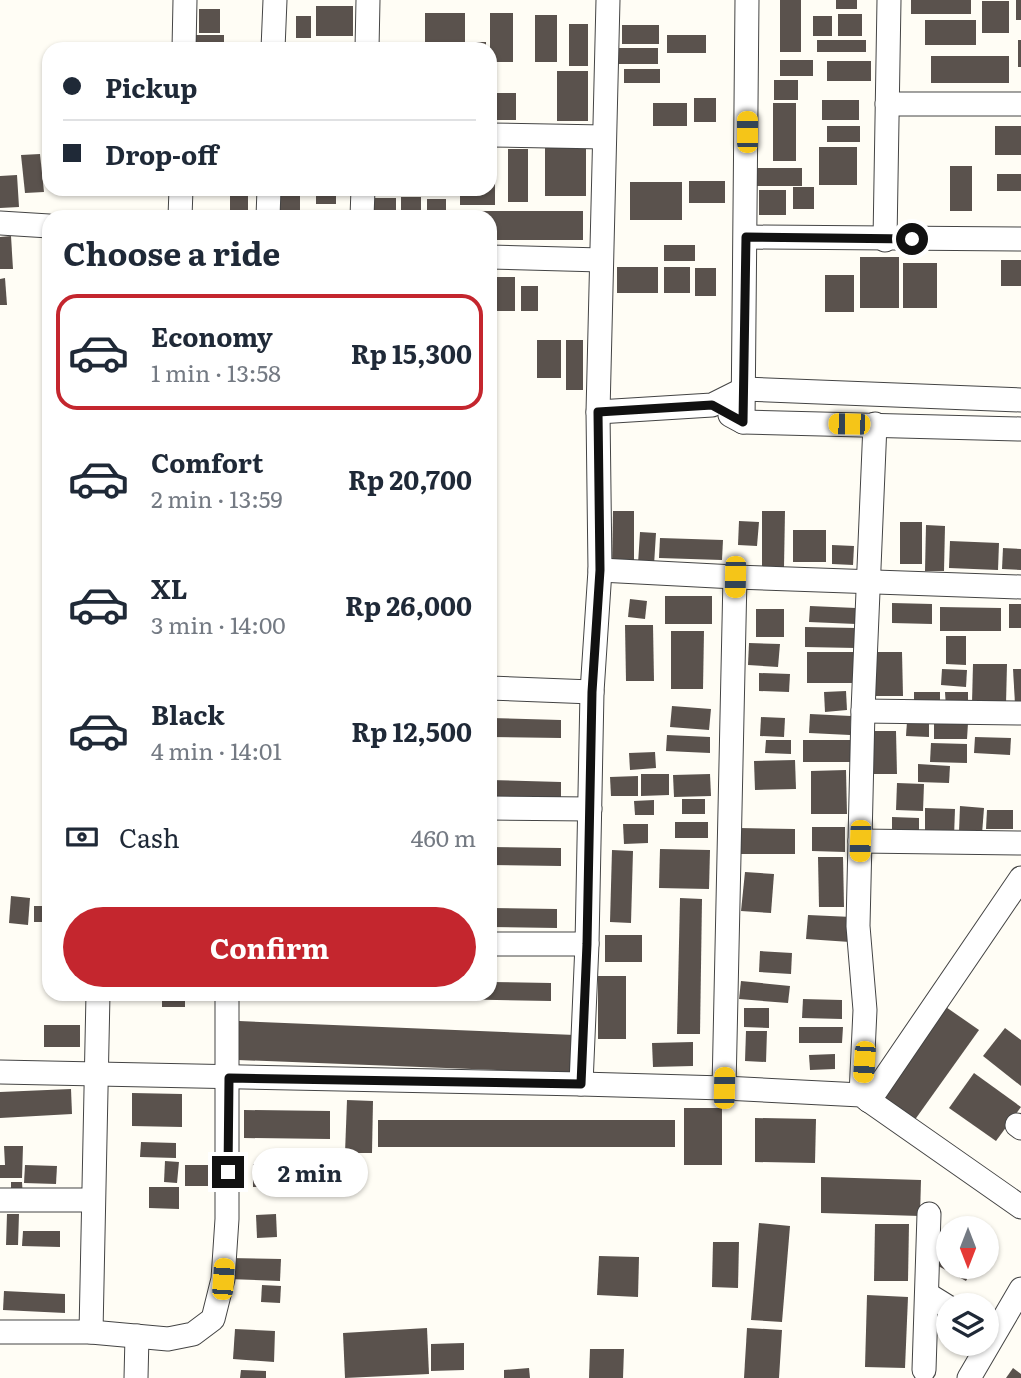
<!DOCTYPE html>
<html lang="en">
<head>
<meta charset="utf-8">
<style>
	body { margin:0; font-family:Literata,serif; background:#f2f2f3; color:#1f2937; height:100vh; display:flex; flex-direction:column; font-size:26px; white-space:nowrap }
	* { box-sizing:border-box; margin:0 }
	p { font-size:23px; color:#747a83 }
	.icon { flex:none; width:38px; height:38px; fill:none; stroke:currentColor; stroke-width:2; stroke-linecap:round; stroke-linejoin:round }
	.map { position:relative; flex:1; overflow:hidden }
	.side { position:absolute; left:42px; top:210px; width:455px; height:791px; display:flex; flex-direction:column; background:#fff; border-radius:21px; box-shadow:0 2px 5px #0004 }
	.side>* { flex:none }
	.hud { position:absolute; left:42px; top:42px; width:455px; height:154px; border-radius:21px; box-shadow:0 2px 5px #0004; display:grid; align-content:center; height:154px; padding:0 21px; background:#fff }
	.needle { width:46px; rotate:180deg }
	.buttons { position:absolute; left:936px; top:1216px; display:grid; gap:14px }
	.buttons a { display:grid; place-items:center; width:63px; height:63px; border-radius:50%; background:#fff; box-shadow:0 2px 5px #0004; font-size:35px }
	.end { position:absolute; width:32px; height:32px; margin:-16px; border:9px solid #111; background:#fff; box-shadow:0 0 0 4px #fff }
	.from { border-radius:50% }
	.bubble { position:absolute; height:49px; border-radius:24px; background:#fff; box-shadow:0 2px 5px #0004; font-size:23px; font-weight:700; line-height:49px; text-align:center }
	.car { position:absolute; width:21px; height:42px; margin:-21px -10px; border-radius:9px; box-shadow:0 0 5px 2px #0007; background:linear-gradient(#f5c518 24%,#345 0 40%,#f5c518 0 76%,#345 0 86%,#f5c518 0) }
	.hud b { display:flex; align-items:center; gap:24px; height:66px; font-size:26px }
	.hud b+b { border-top:2px solid #e0e1e3 }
	.hud i { width:18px; height:18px; background:#1f2937 }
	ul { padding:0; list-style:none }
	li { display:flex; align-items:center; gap:21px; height:116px; margin:0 14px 10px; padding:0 7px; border:4px solid transparent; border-radius:21px }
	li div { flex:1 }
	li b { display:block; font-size:26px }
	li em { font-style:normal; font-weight:700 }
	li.active { border-color:#c4262e }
	li>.icon { width:63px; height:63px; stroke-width:1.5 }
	h2 { padding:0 21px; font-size:32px; line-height:84px }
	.pay { display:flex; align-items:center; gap:18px; height:77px; padding:0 21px; font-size:26px }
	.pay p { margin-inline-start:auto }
	.action { display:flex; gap:14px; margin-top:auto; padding:14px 21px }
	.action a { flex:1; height:80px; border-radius:42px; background:#c4262e; color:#fff; font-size:28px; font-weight:700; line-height:80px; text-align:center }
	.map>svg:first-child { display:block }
</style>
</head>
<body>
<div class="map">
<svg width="1021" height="1378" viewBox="0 0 1021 1378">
	<rect width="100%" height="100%" fill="#fffdf5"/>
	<g fill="#5a524d">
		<rect x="780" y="0" width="21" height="52"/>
		<rect x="836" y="0" width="21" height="9"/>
		<rect x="911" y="0" width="60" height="14"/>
		<rect x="1016" y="0" width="5" height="20"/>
		<rect x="982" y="1" width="27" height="32"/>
		<rect x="316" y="6" width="37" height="30"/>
		<rect x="199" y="9" width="21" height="24"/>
		<rect x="425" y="13" width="40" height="36"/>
		<rect x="490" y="13" width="23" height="49"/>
		<rect x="838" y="14" width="24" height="22"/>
		<rect x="535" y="15" width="22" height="47"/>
		<rect x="296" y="16" width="15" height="22"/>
		<rect x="813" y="16" width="19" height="20"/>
		<rect x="925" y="20" width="51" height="25"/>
		<rect x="569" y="24" width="19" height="42"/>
		<rect x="622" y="25" width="37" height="19"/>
		<rect x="191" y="35" width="33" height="14"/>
		<rect x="667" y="35" width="39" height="18"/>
		<rect x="817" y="40" width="49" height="12"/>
		<rect x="1018" y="40" width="3" height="27"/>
		<rect x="472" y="42" width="14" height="7"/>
		<rect x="320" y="44" width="25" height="5"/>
		<rect x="617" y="48" width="41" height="16"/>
		<rect x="931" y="56" width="78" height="27"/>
		<rect x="780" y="60" width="33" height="16"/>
		<rect x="827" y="61" width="44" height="20"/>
		<rect x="624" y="69" width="36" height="14"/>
		<rect x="557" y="71" width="31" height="50"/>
		<rect x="774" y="80" width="24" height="20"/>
		<rect x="490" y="93" width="26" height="27"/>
		<rect x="694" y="98" width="22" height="24"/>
		<rect x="822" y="100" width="37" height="20"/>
		<rect x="653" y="103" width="34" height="23"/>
		<rect x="773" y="103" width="23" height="58"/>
		<rect x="827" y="126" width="33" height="16"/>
		<rect x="995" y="126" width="26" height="29"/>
		<rect x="490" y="138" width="7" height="26"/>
		<rect x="545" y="147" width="41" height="49"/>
		<rect x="819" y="147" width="38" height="38"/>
		<rect x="508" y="149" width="20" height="53"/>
		<polygon points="40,154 44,192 25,193 21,155"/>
		<rect x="950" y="166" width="22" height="45"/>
		<rect x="757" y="168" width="45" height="18"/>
		<polygon points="490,173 495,173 495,205 460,205 460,189 490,189"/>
		<rect x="997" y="174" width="24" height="17"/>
		<polygon points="17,175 19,207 0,208 0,176"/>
		<rect x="689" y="181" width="36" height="22"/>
		<rect x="630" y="182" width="52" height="38"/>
		<rect x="793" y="187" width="21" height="22"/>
		<rect x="279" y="189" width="21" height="28"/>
		<rect x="316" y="189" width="20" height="15"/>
		<rect x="759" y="190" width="27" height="25"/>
		<rect x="230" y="191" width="18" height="26"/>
		<rect x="401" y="197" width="20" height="20"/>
		<rect x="370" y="198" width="26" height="19"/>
		<rect x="427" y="199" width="19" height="18"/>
		<polygon points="452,211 583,211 583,240 490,240 490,217 452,217"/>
		<polygon points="11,236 13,269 0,269 0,237"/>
		<rect x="664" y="245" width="31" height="16"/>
		<rect x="860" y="257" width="39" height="51"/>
		<rect x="1001" y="260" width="20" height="26"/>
		<rect x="903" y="263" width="34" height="45"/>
		<rect x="617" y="267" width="41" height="26"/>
		<rect x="664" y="267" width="26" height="26"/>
		<rect x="695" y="268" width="21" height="28"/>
		<rect x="825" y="275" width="29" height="37"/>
		<rect x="490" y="277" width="25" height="34"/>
		<polygon points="5,278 7,305 0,305 0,279"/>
		<rect x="521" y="286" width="17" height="25"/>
		<rect x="537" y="340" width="24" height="38"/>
		<rect x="566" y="340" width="17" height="50"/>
		<polygon points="613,511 634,511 634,568 612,567"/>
		<polygon points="762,511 785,511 784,567 762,567"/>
		<polygon points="739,521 759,522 757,546 738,545"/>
		<rect x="900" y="522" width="22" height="42"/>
		<polygon points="926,525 945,526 944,571 925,571"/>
		<rect x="793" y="530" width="33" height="32"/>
		<polygon points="640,532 656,533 654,565 638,564"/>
		<polygon points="660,538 723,540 722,560 659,558"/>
		<polygon points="950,541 999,543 998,570 949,568"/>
		<polygon points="832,545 854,546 853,565 832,564"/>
		<polygon points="1003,548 1021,549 1021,570 1002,569"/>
		<rect x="665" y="596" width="47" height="28"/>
		<polygon points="630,599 647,601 645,619 628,617"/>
		<polygon points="892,603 932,604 932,624 892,623"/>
		<rect x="1009" y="604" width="12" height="24"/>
		<polygon points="810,606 856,608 856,624 809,622"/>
		<polygon points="940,607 1001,608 1001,631 940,631"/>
		<rect x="756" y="609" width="28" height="28"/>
		<polygon points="625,625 653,625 654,681 626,681"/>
		<polygon points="805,627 856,628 856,648 805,647"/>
		<polygon points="671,631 704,631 703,689 671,689"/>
		<polygon points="946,636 966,636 966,665 946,664"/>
		<polygon points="749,643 780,644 778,667 748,665"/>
		<rect x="807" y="652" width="47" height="31"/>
		<polygon points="871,652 902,652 903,696 871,696"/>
		<polygon points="973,664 1007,664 1006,704 972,703"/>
		<polygon points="942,669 967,670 966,687 941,685"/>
		<polygon points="1013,669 1021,669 1021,703 1015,704"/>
		<polygon points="759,673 790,674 789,692 759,691"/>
		<polygon points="846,691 847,710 825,712 824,692"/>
		<rect x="914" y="692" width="26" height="16"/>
		<polygon points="945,692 968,692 968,709 946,709"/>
		<polygon points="672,706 711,709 709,730 670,727"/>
		<polygon points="810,714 851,716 850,735 809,733"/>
		<polygon points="761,717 785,718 784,737 760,736"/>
		<polygon points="490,718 561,720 561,738 490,737"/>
		<polygon points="907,721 929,721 929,737 906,736"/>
		<polygon points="934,722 968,723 967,739 934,739"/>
		<polygon points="871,731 896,731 897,774 871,774"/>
		<polygon points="667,735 710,737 710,753 666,751"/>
		<polygon points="975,737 1011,738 1010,755 974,753"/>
		<polygon points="766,740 791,740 791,754 765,753"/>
		<rect x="803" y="740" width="51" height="22"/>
		<polygon points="931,743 967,744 967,763 930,762"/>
		<polygon points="655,752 656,768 630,770 629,753"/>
		<polygon points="795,760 796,789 755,790 754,761"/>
		<polygon points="918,764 950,766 949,783 918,782"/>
		<polygon points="846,770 847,814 811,814 811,771"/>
		<polygon points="641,774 669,774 669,795 641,796"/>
		<polygon points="710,774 711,796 674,797 673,775"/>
		<polygon points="638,776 638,796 611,796 610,777"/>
		<polygon points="490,780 561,782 561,800 490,799"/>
		<polygon points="897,783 924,784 923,811 896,810"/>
		<rect x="682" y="799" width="23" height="15"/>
		<polygon points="654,800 654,815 635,815 634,801"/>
		<polygon points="960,806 984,808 982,834 959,832"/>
		<polygon points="925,808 955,809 954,837 925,836"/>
		<polygon points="987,810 1013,810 1013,829 986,829"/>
		<polygon points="892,817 919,818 919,838 892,838"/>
		<rect x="675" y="822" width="33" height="16"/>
		<polygon points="623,824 648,824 648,843 624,844"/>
		<polygon points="812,827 845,827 845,852 812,851"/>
		<polygon points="739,828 795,829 795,854 739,854"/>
		<polygon points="490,847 561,848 561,866 490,865"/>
		<polygon points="660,849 710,850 709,889 659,888"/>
		<polygon points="612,850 633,851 631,923 610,922"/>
		<polygon points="818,857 843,857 844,907 819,907"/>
		<polygon points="745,872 774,874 771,913 741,911"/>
		<polygon points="11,896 30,898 28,925 9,923"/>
		<polygon points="680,898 702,899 700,1034 677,1034"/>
		<rect x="34" y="906" width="15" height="16"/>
		<polygon points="490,908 557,909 557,928 490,927"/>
		<polygon points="808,915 852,917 850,942 806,939"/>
		<rect x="605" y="935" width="37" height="27"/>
		<polygon points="760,951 792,953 791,974 759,972"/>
		<rect x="598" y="976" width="28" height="63"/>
		<polygon points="741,981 790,986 788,1003 739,999"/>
		<polygon points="490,982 551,983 551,1001 282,996 282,994 490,994"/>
		<rect x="162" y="994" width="23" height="13"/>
		<polygon points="803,999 842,1000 842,1019 802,1018"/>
		<polygon points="943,1005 979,1030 914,1121 878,1096"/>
		<polygon points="744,1008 769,1008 769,1028 744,1027"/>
		<polygon points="239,1021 575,1035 573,1073 238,1060"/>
		<rect x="44" y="1025" width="36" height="22"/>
		<polygon points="799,1027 843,1027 842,1043 799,1043"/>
		<polygon points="1005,1028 1021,1040 1021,1086 983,1056"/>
		<polygon points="746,1031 767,1031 766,1062 745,1061"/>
		<polygon points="693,1042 693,1066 653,1067 652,1043"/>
		<polygon points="835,1054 835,1069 810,1070 809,1055"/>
		<polygon points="974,1073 1021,1107 996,1141 949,1108"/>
		<polygon points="71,1089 72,1114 0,1118 0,1092"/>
		<polygon points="132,1093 182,1094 182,1127 132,1126"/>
		<polygon points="347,1100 373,1101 372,1153 345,1153"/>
		<rect x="684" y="1108" width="38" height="57"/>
		<polygon points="244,1110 330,1111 330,1139 244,1138"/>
		<polygon points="755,1118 816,1119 815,1163 755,1162"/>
		<rect x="378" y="1120" width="297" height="27"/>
		<polygon points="141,1142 176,1143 176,1158 140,1157"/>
		<polygon points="4,1146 23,1146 22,1178 0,1178 0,1165 5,1165"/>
		<polygon points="327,1152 328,1192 308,1192 308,1153"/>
		<polygon points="165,1161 179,1162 177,1183 164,1182"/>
		<rect x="253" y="1164" width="25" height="23"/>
		<polygon points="25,1165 57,1166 56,1184 24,1183"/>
		<rect x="185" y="1165" width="24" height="21"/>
		<polygon points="821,1177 921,1180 920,1216 821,1213"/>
		<polygon points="11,1182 22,1182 23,1197 11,1197"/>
		<polygon points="149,1187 179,1187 179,1209 149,1208"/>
		<polygon points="7,1214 19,1214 18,1245 6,1245"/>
		<polygon points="276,1214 277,1237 257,1238 256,1215"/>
		<polygon points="950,1222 962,1228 948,1228 948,1267 974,1267 966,1281 929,1261"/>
		<polygon points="759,1223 790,1226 782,1322 751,1320"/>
		<polygon points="875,1224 909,1224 908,1281 874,1281"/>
		<polygon points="23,1231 60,1231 60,1247 22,1246"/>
		<polygon points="713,1242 739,1242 738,1288 712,1287"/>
		<polygon points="599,1256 639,1257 638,1297 597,1295"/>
		<polygon points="229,1258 281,1259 280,1281 228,1279"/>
		<polygon points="262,1285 281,1286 280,1303 261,1302"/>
		<polygon points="4,1291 65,1294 65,1313 3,1310"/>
		<polygon points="867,1295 908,1297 905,1368 865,1367"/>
		<polygon points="427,1328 429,1374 345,1378 343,1333"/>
		<polygon points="747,1328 782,1330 779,1378 744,1378"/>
		<polygon points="235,1329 275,1331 274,1362 233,1359"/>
		<polygon points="464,1343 464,1370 431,1371 431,1344"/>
		<polygon points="590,1349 624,1349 623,1378 589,1378"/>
		<polygon points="529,1368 530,1378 504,1378 504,1370"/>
		<polygon points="1013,1368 1021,1374 1021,1378 1006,1378"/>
		<polygon points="241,1370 266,1371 266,1378 240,1378"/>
	</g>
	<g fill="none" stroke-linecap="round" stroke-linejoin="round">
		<defs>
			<g id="minor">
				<polyline points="184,49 185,0"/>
				<polyline points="273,49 275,0"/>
				<polyline points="367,49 368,0"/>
				<polyline points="887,104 1021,104"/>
				<polyline points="490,135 604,137"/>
				<polyline points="180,217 181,189"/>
				<polyline points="268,217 269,189"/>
				<polyline points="362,217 363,189"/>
				<polyline points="0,223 49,226"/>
				<polyline points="746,237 1021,239"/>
				<polyline points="885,240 889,0"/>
				<polyline points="490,257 601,260"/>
				<polyline points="598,412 712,405 744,389 1021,400"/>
				<polyline points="730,415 743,422 1021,429"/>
				<polyline points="743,422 747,0"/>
				<polyline points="600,570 735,577 1021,587"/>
				<polyline points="490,688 592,692"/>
				<polyline points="863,711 1021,713"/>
				<polyline points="490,808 590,809"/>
				<polyline points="860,841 1021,843"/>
				<polyline points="490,944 587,944"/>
				<polyline points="0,1072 581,1084 724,1088 861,1095 1021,1207"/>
				<polyline points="581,1084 587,944 592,692 600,570 598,412 608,0"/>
				<polyline points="724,1088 735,577"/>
				<polyline points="861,1095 865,1010 858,926 863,711 875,424"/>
				<polyline points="869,1101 1021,878"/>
				<polyline points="1017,1125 1021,1128"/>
				<polyline points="0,1200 92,1200"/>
				<polyline points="927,1294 948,1307"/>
				<polyline points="0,1332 91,1332 168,1339 193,1334 213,1319 223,1279 227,1219 227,994"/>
				<polyline points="91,1332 98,994"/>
				<polyline points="924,1370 929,1214"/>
				<polyline points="136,1378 137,1336"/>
				<polyline points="969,1378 1021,1289"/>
			</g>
		</defs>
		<use href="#minor" stroke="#444" stroke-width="25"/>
		<use href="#minor" stroke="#fff" stroke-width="23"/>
	</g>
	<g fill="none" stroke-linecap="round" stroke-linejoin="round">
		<polyline stroke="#111" stroke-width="9" points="228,1172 229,1078 581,1084 587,944 592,692 600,570 598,412 712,405 743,422 746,237 912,239"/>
	</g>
</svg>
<div class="buttons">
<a><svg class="needle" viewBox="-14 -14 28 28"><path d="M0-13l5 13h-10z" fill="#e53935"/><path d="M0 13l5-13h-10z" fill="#747a83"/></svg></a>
<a><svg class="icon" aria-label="layers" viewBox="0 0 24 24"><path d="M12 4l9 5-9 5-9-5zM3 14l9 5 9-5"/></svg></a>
</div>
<i class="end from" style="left:912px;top:239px"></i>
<i class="end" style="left:228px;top:1172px"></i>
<div class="bubble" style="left:252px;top:1148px;width:116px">2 min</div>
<i class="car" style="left:747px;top:132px;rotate:0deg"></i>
<i class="car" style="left:849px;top:424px;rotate:271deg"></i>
<i class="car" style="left:735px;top:577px;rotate:181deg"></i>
<i class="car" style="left:860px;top:841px;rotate:182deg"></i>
<i class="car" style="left:864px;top:1062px;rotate:184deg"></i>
<i class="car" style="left:724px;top:1088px;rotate:1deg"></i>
<i class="car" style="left:223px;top:1279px;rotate:4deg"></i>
<div class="hud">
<b><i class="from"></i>Pickup</b>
<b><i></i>Drop-off</b>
</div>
<section class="side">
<h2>Choose a ride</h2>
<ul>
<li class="active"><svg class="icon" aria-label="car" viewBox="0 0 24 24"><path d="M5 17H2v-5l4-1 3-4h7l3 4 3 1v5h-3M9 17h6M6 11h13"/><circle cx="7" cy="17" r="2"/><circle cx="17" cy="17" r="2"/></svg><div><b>Economy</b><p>1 min · 13:58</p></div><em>Rp 15,300</em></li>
<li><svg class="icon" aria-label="car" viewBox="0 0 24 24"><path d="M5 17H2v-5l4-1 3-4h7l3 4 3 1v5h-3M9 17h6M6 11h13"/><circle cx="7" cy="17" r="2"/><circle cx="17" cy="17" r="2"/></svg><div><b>Comfort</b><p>2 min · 13:59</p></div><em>Rp 20,700</em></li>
<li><svg class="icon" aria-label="car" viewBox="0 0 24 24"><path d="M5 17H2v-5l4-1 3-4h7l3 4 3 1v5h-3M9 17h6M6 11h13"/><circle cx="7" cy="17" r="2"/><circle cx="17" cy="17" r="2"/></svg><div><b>XL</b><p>3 min · 14:00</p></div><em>Rp 26,000</em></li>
<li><svg class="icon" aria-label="car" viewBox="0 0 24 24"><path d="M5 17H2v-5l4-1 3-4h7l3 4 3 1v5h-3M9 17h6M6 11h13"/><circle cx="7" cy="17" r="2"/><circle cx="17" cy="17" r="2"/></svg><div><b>Black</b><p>4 min · 14:01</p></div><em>Rp 12,500</em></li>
</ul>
<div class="pay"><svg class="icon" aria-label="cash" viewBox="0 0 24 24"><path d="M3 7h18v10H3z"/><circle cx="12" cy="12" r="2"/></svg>Cash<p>460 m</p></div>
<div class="action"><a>Confirm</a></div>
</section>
</div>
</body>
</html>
